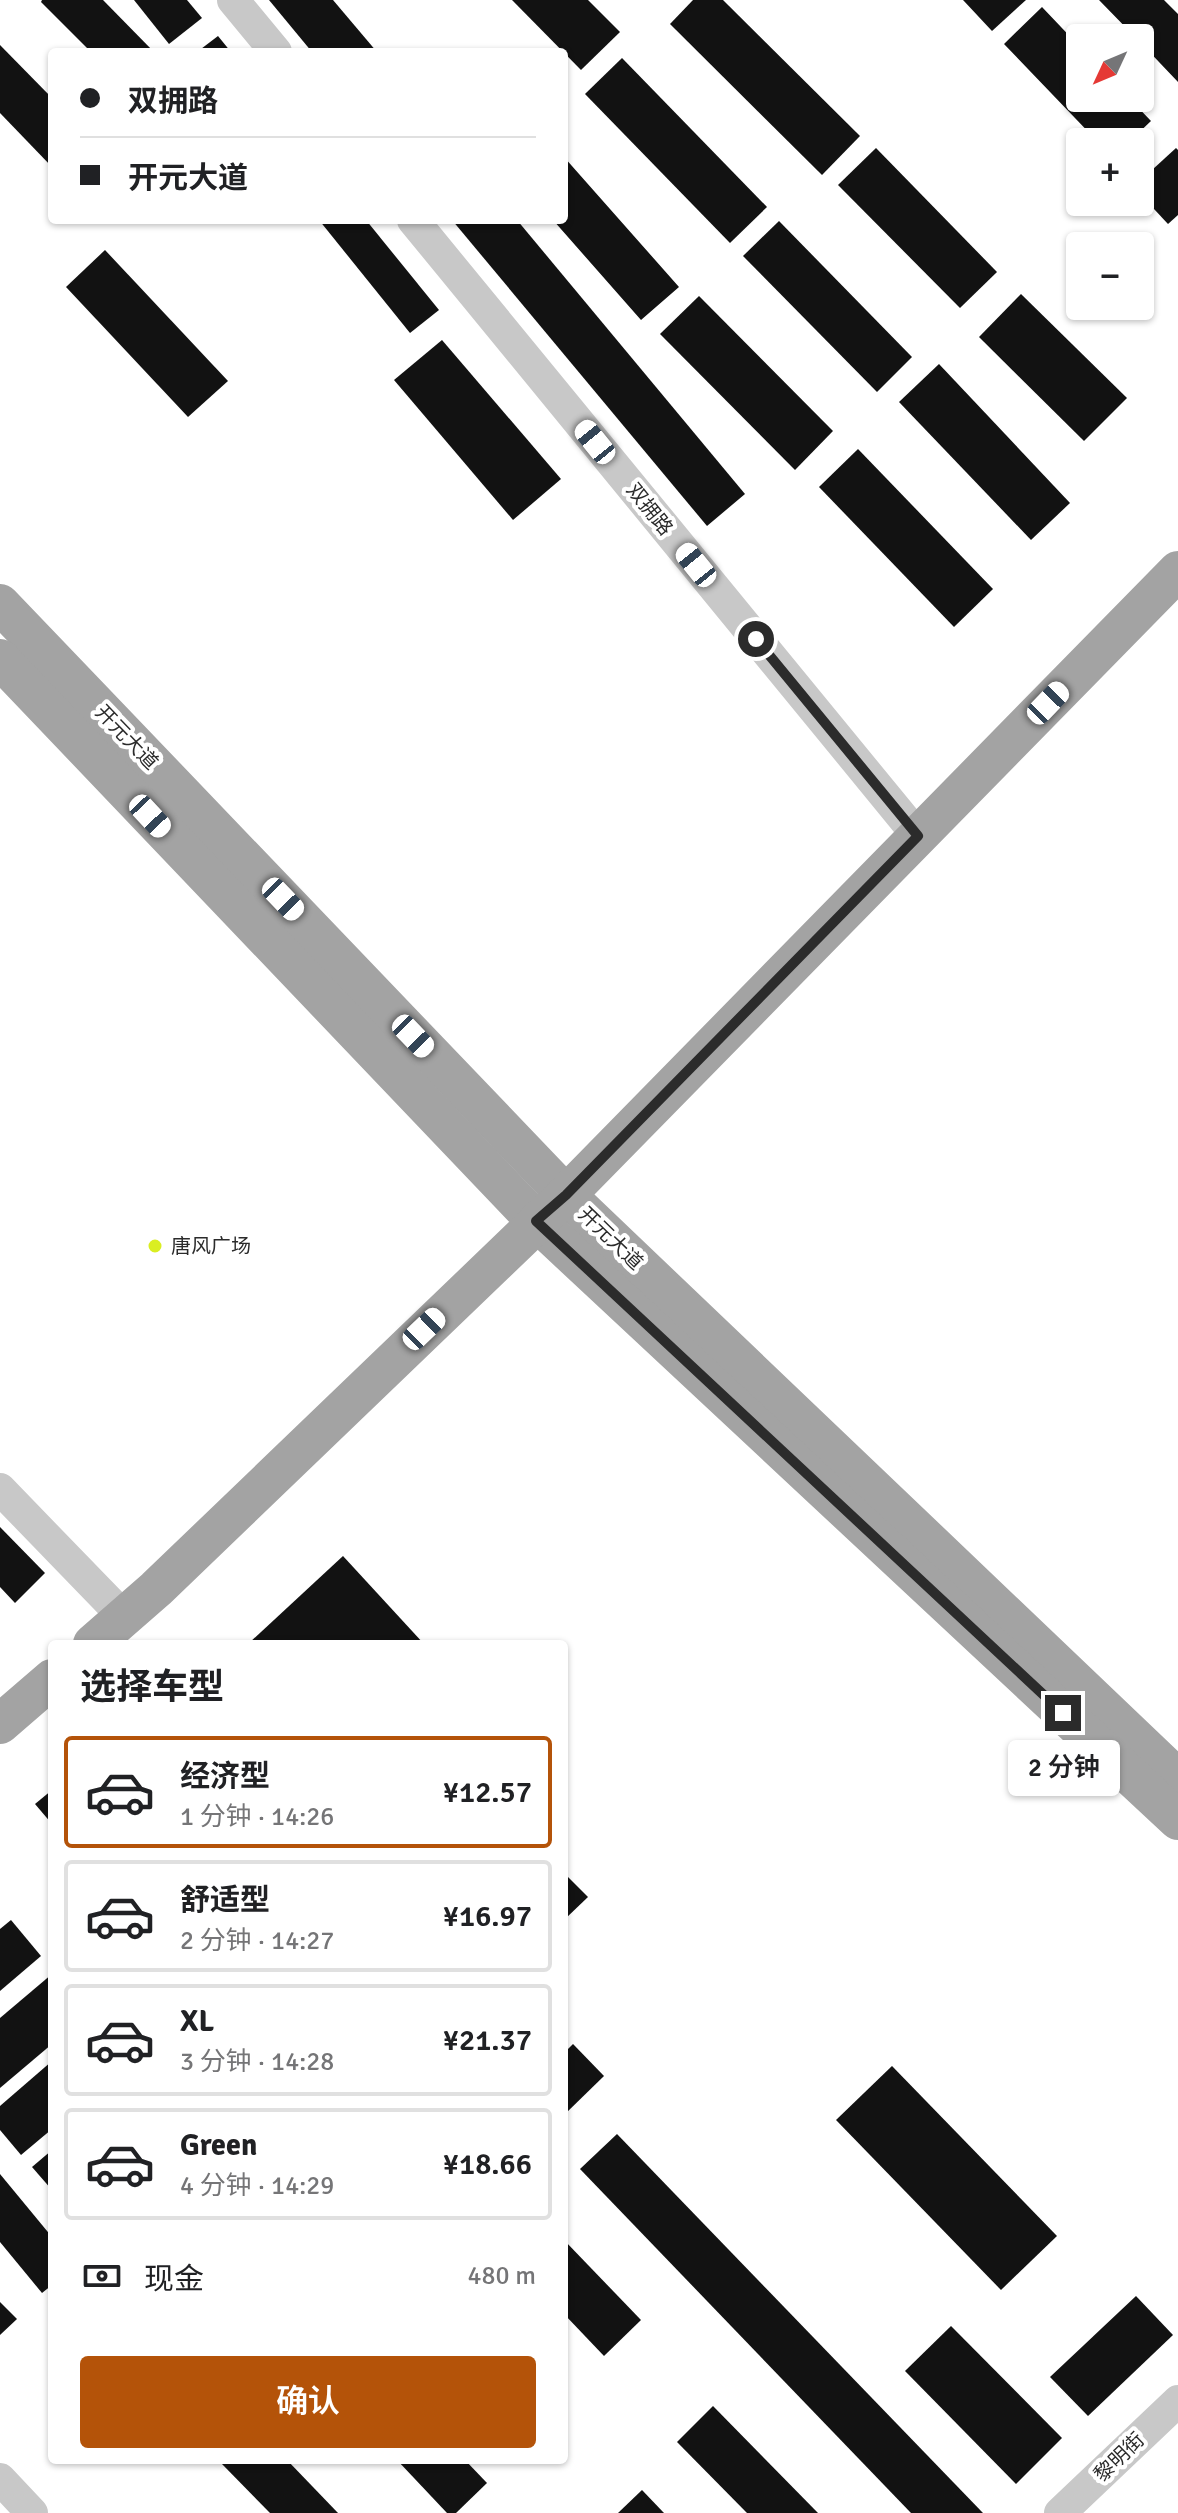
<!DOCTYPE html>
<html lang="zh">
<head>
<meta charset="utf-8">
<style>
	body { margin:0; font-family:Signika,"Noto Sans SC",sans-serif; background:#f6f6f6; color:#202124; height:100vh; display:flex; flex-direction:column; font-size:30px; white-space:nowrap }
	* { box-sizing:border-box; margin:0 }
	p { font-size:26px; color:#757577 }
	.icon { flex:none; width:44px; height:44px; fill:none; stroke:currentColor; stroke-width:2; stroke-linecap:round; stroke-linejoin:round }
	.map { position:relative; flex:1; overflow:hidden }
	.side { position:absolute; left:48px; top:1640px; width:520px; height:824px; display:flex; flex-direction:column; background:#fff; border-radius:8px; box-shadow:0 2px 6px #0004 }
	.side>* { flex:none }
	.top-card { position:absolute; left:48px; top:48px; width:520px; height:176px; border-radius:8px; box-shadow:0 2px 6px #0004; display:grid; align-content:center; height:176px; padding:0 32px; background:#fff }
	.needle { width:52px; rotate:226deg }
	.tools { position:absolute; left:1066px; top:24px; display:grid; gap:16px }
	.tools a { display:grid; place-items:center; width:88px; height:88px; border-radius:8px; background:#fff; box-shadow:0 2px 6px #0004; font-size:40px }
	.end { position:absolute; width:36px; height:36px; margin:-18px; border:10px solid #2b2b2b; background:#fff; box-shadow:0 0 0 4px #fff }
	.from { border-radius:50% }
	.bubble { position:absolute; height:56px; border-radius:8px; background:#fff; box-shadow:0 2px 6px #0004; font-size:26px; font-weight:600; line-height:56px; text-align:center }
	.car { position:absolute; width:24px; height:48px; margin:-24px -12px; border-radius:10px; box-shadow:0 0 6px 2px #0007; background:linear-gradient(#fff 24%,#345 0 40%,#fff 0 76%,#345 0 86%,#fff 0) }
	.top-card b { display:flex; align-items:center; gap:28px; height:76px; font-size:30px }
	.top-card b+b { border-top:2px solid #e0e0e0 }
	.top-card i { width:20px; height:20px; background:#202124 }
	ul { padding:0; list-style:none }
	li { display:flex; align-items:center; gap:24px; height:112px; margin:0 16px 12px; padding:0 16px; border:4px solid #e0e0e0; border-radius:8px }
	li div { flex:1 }
	li b { display:block; font-size:30px }
	li em { font-style:normal; font-weight:600 }
	li.selected { border-color:#b45309 }
	li>.icon { width:72px; height:72px; stroke-width:1.5 }
	h2 { padding:0 32px; font-size:36px; line-height:96px }
	.pay { display:flex; align-items:center; gap:20px; height:88px; padding:0 32px; font-size:30px }
	.pay p { margin-inline-start:auto }
	.button { display:flex; gap:16px; margin-top:auto; padding:16px 32px }
	.button a { flex:1; height:92px; border-radius:8px; background:#b45309; color:#fff; font-size:32px; font-weight:600; line-height:92px; text-align:center }
	.map>svg:first-child { display:block }
</style>
</head>
<body>
<div class="map">
<svg width="1178" height="2513" viewBox="0 0 1178 2513">
	<rect width="100%" height="100%" fill="#fff"/>
	<g fill="#121212">
		<polygon points="42,0 103,0 154,52 91,52 41,2"/>
		<polygon points="134,0 187,0 202,18 169,44"/>
		<polygon points="269,0 333,0 377,52 312,52"/>
		<polygon points="512,0 588,0 620,32 581,70"/>
		<polygon points="693,0 723,0 860,136 822,175 670,24"/>
		<polygon points="963,0 1026,0 992,31"/>
		<polygon points="1099,0 1164,0 1178,14 1178,82 1140,42 1140,38 1136,38"/>
		<polygon points="1042,7 1080,47 1080,98 1129,98 1151,121 1129,142 1098,142 1004,44"/>
		<polygon points="218,36 231,52 197,52"/>
		<polygon points="0,45 52,98 52,167 0,113"/>
		<polygon points="622,58 767,207 730,243 585,94"/>
		<polygon points="876,148 997,272 960,308 838,185"/>
		<polygon points="1176,148 1178,150 1178,215 1168,224 1140,194 1140,181"/>
		<polygon points="564,157 679,287 641,320 553,220 564,220"/>
		<polygon points="319,220 366,220 439,310 410,333"/>
		<polygon points="452,220 517,220 745,494 707,526"/>
		<polygon points="779,221 912,357 877,392 743,256"/>
		<polygon points="105,250 228,381 188,417 66,287"/>
		<polygon points="1021,294 1127,398 1084,441 979,337"/>
		<polygon points="699,296 833,431 795,470 660,334"/>
		<polygon points="442,340 561,479 513,520 394,380"/>
		<polygon points="939,364 1070,503 1031,540 899,402"/>
		<polygon points="858,449 993,589 954,627 819,487"/>
		<polygon points="0,1527 45,1573 15,1603 0,1587"/>
		<polygon points="343,1556 424,1644 248,1644"/>
		<polygon points="52,1790 52,1824 35,1804"/>
		<polygon points="564,1873 588,1897 564,1920"/>
		<polygon points="11,1920 41,1956 0,1991 0,1929"/>
		<polygon points="52,1974 52,2044 0,2088 0,2018"/>
		<polygon points="573,2044 604,2076 564,2115 564,2053"/>
		<polygon points="52,2061 52,2129 21,2155 0,2130 0,2106"/>
		<polygon points="892,2066 1057,2236 1001,2290 836,2120"/>
		<polygon points="617,2134 983,2513 911,2513 580,2169"/>
		<polygon points="52,2150 52,2190 32,2167"/>
		<polygon points="0,2174 52,2237 52,2285 42,2293 0,2242"/>
		<polygon points="564,2240 641,2320 604,2356 564,2314"/>
		<polygon points="1136,2296 1173,2335 1088,2416 1050,2377"/>
		<polygon points="0,2302 17,2319 0,2335"/>
		<polygon points="951,2326 1062,2438 1016,2484 905,2371"/>
		<polygon points="713,2406 818,2513 747,2513 677,2442"/>
		<polygon points="224,2460 287,2460 338,2513 270,2513 221,2463"/>
		<polygon points="397,2460 465,2460 487,2483 456,2513 447,2513"/>
		<polygon points="642,2490 664,2513 618,2513"/>
	</g>
	<g fill="none" stroke-linecap="round" stroke-linejoin="round">
		<g stroke="#c8c8c8" stroke-width="32">
			<polyline points="233,0 276,52"/>
			<polyline points="413,220 918,836"/>
			<polyline points="0,1489 124,1617"/>
			<polyline points="0,2479 32,2513"/>
			<polyline points="1060,2513 1178,2401"/>
		</g>
		<g stroke="#a3a3a3" stroke-width="40">
			<polyline points="0,604 566,1195 1178,1779"/>
			<polyline points="0,659 536,1221 1178,1820"/>
			<polyline points="93,1644 156,1589 566,1195 1178,571"/>
			<polyline points="0,1724 52,1679"/>
		</g>
	</g>
	<g fill="none" stroke-linecap="round" stroke-linejoin="round">
		<polyline stroke="#2b2b2b" stroke-width="10" points="756,639 918,836 566,1195 536,1221 1063,1713"/>
	</g>
	<circle fill="#daee22" stroke="#fff" stroke-width="3" cx="155" cy="1246" r="8"/>
	<g text-anchor="middle" stroke-width="8" stroke-linejoin="round" paint-order="stroke">
		<g font-size="20" fill="#2b2b2b" stroke="#fff">
			<text transform="translate(650 509) rotate(51)" y="7">双拥路</text>
			<text transform="translate(127 737) rotate(46)" y="7">开元大道</text>
			<text transform="translate(611 1238) rotate(44)" y="7">开元大道</text>
			<text transform="translate(1119 2457) rotate(-44)" y="7">黎明街</text>
		</g>
		<g font-size="20" fill="#2b2b2b" stroke="#fff" text-anchor="start">
			<text x="171" y="1253">唐风广场</text>
		</g>
	</g>
</svg>
<div class="tools">
<a><svg class="needle" viewBox="-14 -14 28 28"><path d="M0-13l5 13h-10z" fill="#e53935"/><path d="M0 13l5-13h-10z" fill="#757577"/></svg></a>
<a>+</a>
<a>−</a>
</div>
<i class="end from" style="left:756px;top:639px"></i>
<i class="end" style="left:1063px;top:1713px"></i>
<div class="bubble" style="left:1008px;top:1740px;width:112px">2 分钟</div>
<i class="car" style="left:595px;top:442px;rotate:321deg"></i>
<i class="car" style="left:696px;top:565px;rotate:321deg"></i>
<i class="car" style="left:1048px;top:703px;rotate:44deg"></i>
<i class="car" style="left:150px;top:816px;rotate:137deg"></i>
<i class="car" style="left:283px;top:899px;rotate:136deg"></i>
<i class="car" style="left:413px;top:1036px;rotate:136deg"></i>
<i class="car" style="left:424px;top:1329px;rotate:46deg"></i>
<div class="top-card">
<b><i class="from"></i>双拥路</b>
<b><i></i>开元大道</b>
</div>
<section class="side">
<h2>选择车型</h2>
<ul>
<li class="selected"><svg class="icon" aria-label="car" viewBox="0 0 24 24"><path d="M5 17H2v-5l4-1 3-4h7l3 4 3 1v5h-3M9 17h6M6 11h13"/><circle cx="7" cy="17" r="2"/><circle cx="17" cy="17" r="2"/></svg><div><b>经济型</b><p>1 分钟 · 14:26</p></div><em>¥12.57</em></li>
<li><svg class="icon" aria-label="car" viewBox="0 0 24 24"><path d="M5 17H2v-5l4-1 3-4h7l3 4 3 1v5h-3M9 17h6M6 11h13"/><circle cx="7" cy="17" r="2"/><circle cx="17" cy="17" r="2"/></svg><div><b>舒适型</b><p>2 分钟 · 14:27</p></div><em>¥16.97</em></li>
<li><svg class="icon" aria-label="car" viewBox="0 0 24 24"><path d="M5 17H2v-5l4-1 3-4h7l3 4 3 1v5h-3M9 17h6M6 11h13"/><circle cx="7" cy="17" r="2"/><circle cx="17" cy="17" r="2"/></svg><div><b>XL</b><p>3 分钟 · 14:28</p></div><em>¥21.37</em></li>
<li><svg class="icon" aria-label="car" viewBox="0 0 24 24"><path d="M5 17H2v-5l4-1 3-4h7l3 4 3 1v5h-3M9 17h6M6 11h13"/><circle cx="7" cy="17" r="2"/><circle cx="17" cy="17" r="2"/></svg><div><b>Green</b><p>4 分钟 · 14:29</p></div><em>¥18.66</em></li>
</ul>
<div class="pay"><svg class="icon" aria-label="cash" viewBox="0 0 24 24"><path d="M3 7h18v10H3z"/><circle cx="12" cy="12" r="2"/></svg>现金<p>480 m</p></div>
<div class="button"><a>确认</a></div>
</section>
</div>
</body>
</html>
